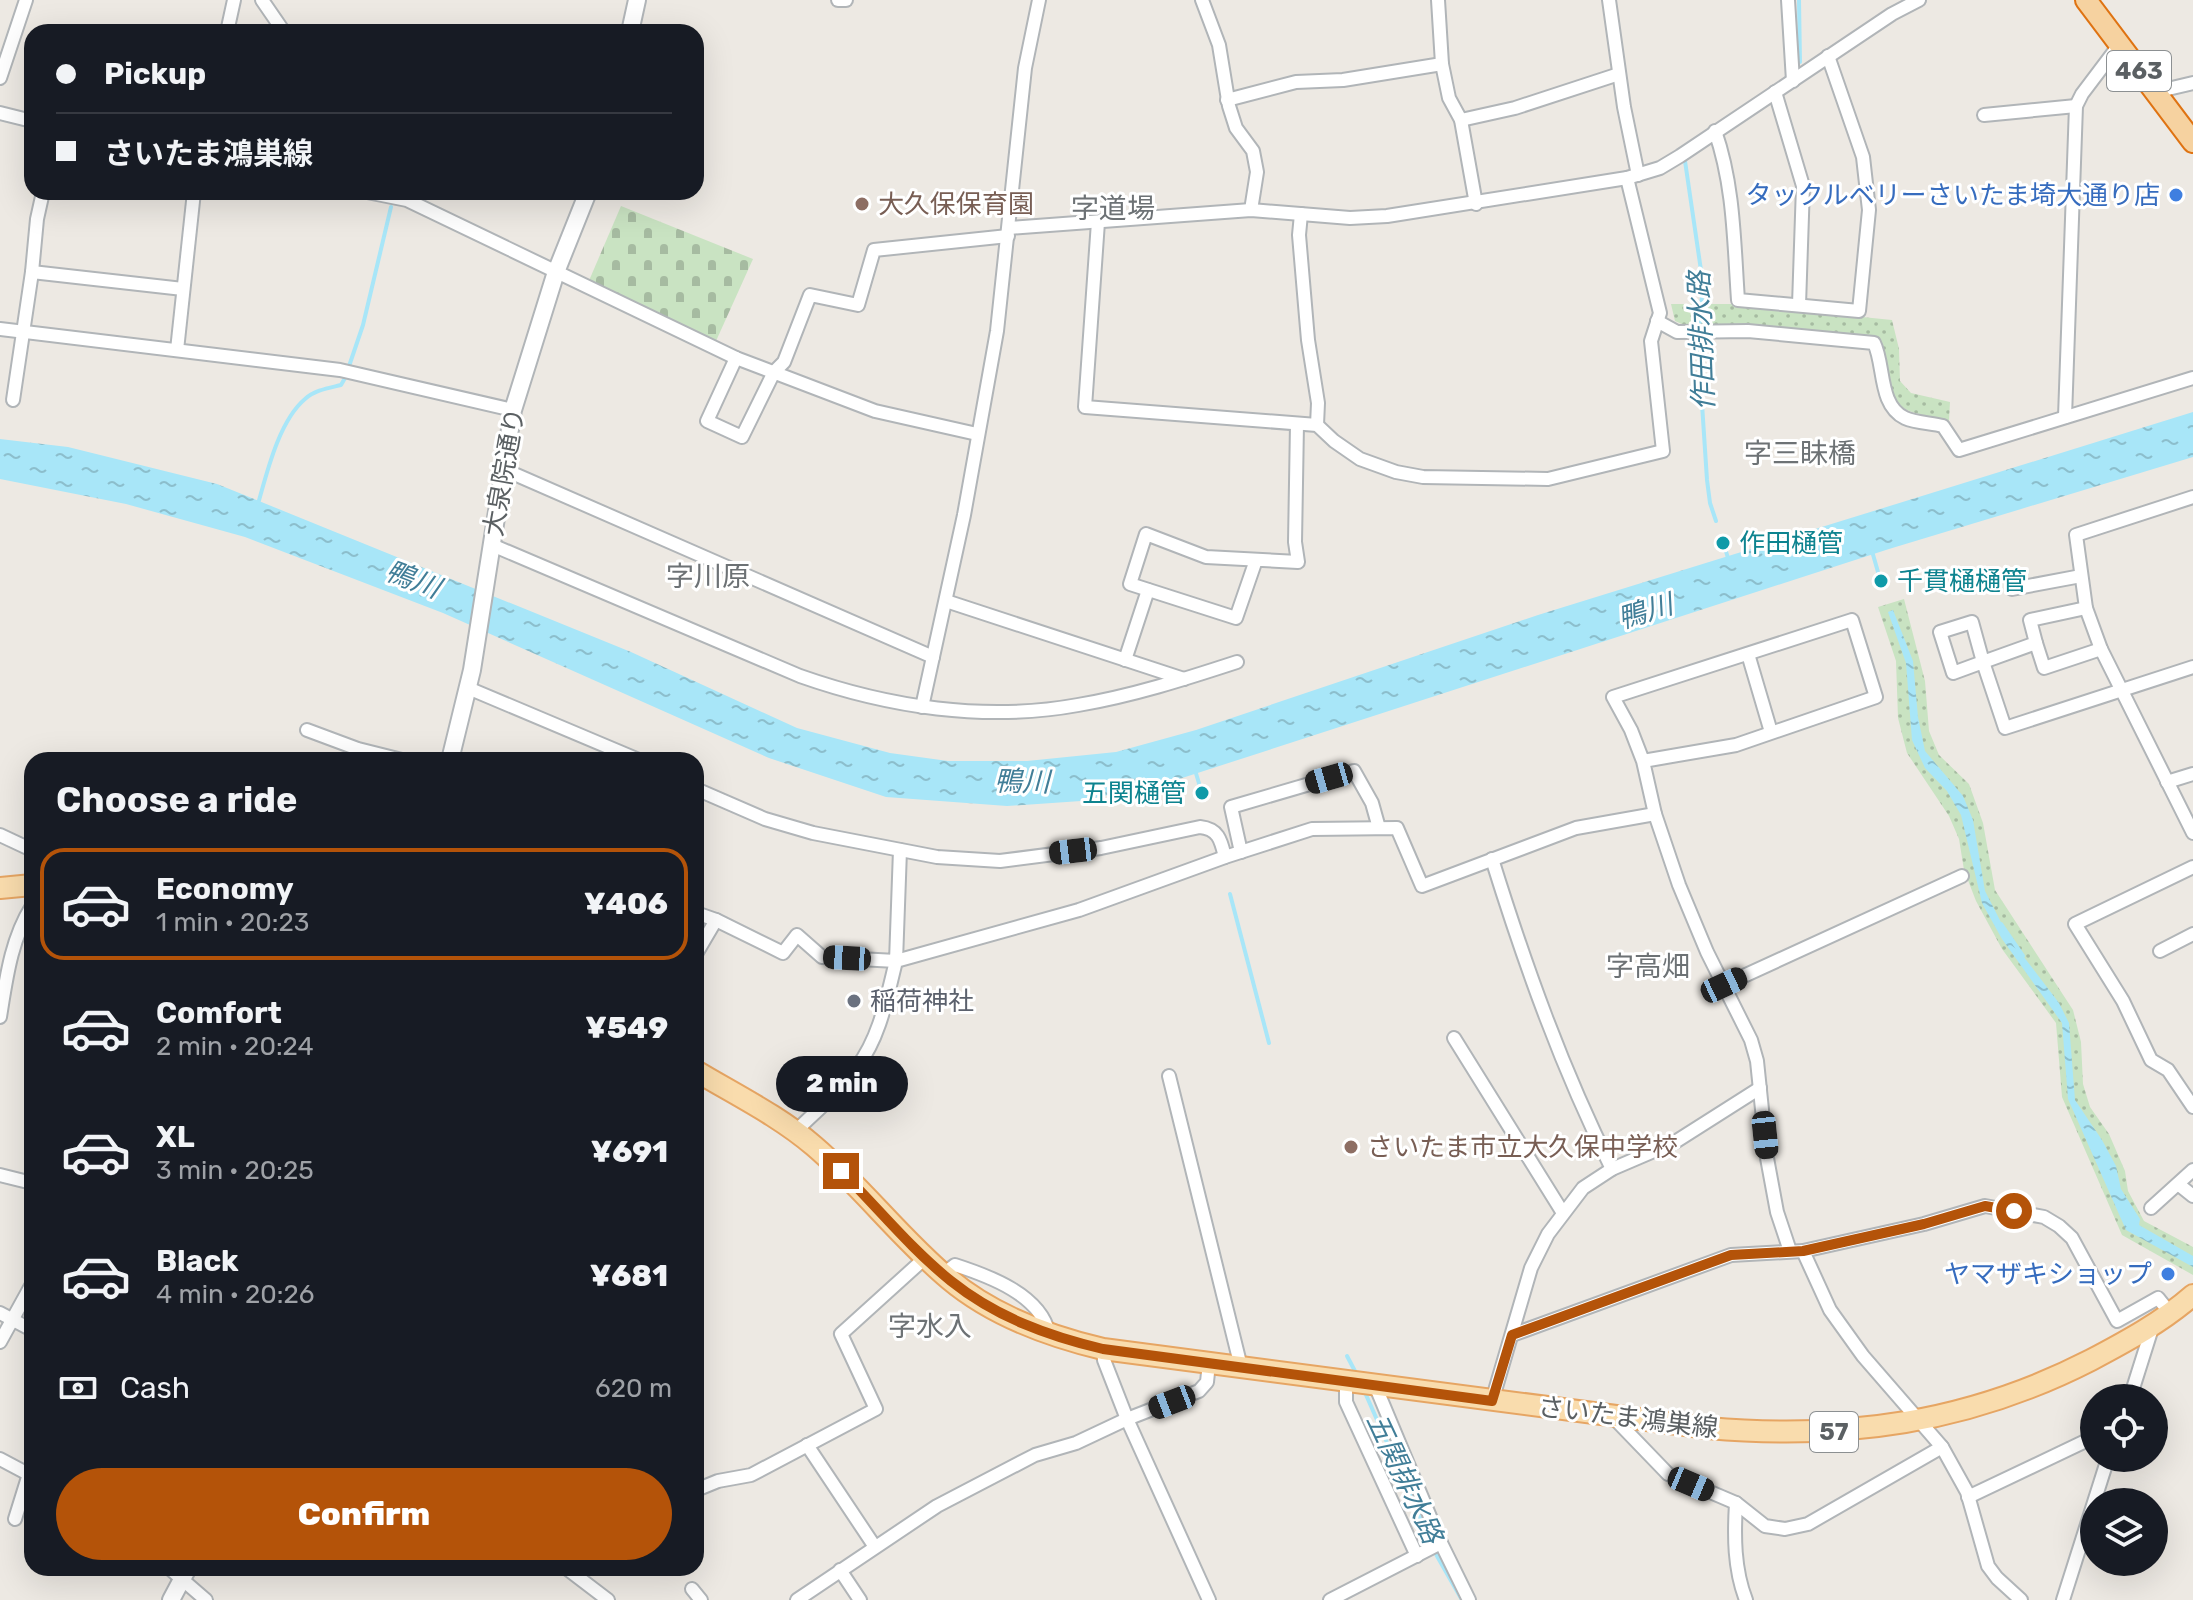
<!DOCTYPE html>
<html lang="en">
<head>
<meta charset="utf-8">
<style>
	body { margin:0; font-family:Rubik,"Noto Sans JP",sans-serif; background:#20242c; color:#f1f3f6; height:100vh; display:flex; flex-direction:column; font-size:30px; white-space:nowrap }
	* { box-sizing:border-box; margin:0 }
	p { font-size:26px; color:#9ea1a6 }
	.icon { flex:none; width:44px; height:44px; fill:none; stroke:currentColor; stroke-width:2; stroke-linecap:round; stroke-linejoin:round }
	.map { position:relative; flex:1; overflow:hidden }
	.sheet { position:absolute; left:24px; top:752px; width:680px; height:824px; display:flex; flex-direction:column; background:#171b24; border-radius:24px; box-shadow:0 8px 32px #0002 }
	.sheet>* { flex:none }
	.banner { position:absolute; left:24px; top:24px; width:680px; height:176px; border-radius:24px; box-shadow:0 8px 32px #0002; display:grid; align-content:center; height:176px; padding:0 32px; background:#171b24 }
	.tools { position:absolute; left:2080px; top:1384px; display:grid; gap:16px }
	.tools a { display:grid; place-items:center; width:88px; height:88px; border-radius:50%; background:#171b24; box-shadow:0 8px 32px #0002; font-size:40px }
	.end { position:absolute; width:36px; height:36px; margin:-18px; border:10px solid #b45309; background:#fff; box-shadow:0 0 0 4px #fff }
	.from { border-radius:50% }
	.bubble { position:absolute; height:56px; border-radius:28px; background:#171b24; box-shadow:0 8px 32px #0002; font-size:26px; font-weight:800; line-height:56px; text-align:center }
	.car { position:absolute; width:24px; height:48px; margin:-24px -12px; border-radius:10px; box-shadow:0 0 6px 2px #0007; background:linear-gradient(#222 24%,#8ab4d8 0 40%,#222 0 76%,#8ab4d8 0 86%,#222 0) }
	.banner b { display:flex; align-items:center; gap:28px; height:76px; font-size:30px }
	.banner b+b { border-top:2px solid #363941 }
	.banner i { width:20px; height:20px; background:#f1f3f6 }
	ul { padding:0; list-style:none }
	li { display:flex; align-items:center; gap:24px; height:112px; margin:0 16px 12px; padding:0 16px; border:4px solid transparent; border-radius:24px }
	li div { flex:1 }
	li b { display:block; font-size:30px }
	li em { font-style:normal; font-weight:800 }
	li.active { border-color:#b45309 }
	li>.icon { width:72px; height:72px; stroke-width:1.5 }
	h2 { padding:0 32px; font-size:36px; line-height:96px }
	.pay { display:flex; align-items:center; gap:20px; height:88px; padding:0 32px; font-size:30px }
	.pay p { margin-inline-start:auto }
	.primary-button { display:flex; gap:16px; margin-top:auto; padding:16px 32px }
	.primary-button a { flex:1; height:92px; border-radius:48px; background:#b45309; color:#fff; font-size:32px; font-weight:800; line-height:92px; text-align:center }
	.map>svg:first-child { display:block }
</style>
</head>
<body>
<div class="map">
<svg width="2193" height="1600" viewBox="0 0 2193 1600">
	<defs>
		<pattern id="cemetery-stones" width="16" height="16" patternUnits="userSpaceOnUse" patternTransform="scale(2)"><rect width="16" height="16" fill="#c9e3c2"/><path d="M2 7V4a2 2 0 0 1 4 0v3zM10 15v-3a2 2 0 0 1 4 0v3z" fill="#a6bba1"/></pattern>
		<pattern id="park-dots" width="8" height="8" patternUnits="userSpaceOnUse" patternTransform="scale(2)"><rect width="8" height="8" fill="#c9e3c2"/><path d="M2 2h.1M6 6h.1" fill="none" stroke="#a6bba1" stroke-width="1.8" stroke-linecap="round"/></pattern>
		<pattern id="water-ripples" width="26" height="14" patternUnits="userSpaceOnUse" patternTransform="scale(2)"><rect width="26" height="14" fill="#a8e6f8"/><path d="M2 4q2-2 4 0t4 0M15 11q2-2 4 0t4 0" fill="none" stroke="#8cbecc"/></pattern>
	</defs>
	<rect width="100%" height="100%" fill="#ede9e3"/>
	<polygon fill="url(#cemetery-stones)" points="621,206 753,259 716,341 588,283"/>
	<g fill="url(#park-dots)">
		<path d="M 1671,304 L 1734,304 L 1892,320 L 1899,349 L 1900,381 L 1911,393 L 1950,402 L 1949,421 C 1934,417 1906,414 1895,402 C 1880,384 1891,355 1873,337 L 1770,326 L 1684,325 L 1675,321 Z"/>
		<polygon points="1904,599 1925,681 1929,731 1939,755 1969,784 1983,823 1995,890 2073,1010 2081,1042 2083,1084 2090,1107 2109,1134 2125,1171 2128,1191 2144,1221 2193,1247 2193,1275 2122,1235 2062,1097 2056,1023 2002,949 1976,901 1964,870 1959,839 1949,816 1907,753 1898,718 1896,661 1878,607"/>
	</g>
	<g fill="url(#water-ripples)">
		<polygon points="2193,412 2193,457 1889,549 1176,780 1081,801 1007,806 886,797 769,758 443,613 245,537 126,504 0,479 0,439 68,447 217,484 631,652 797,728 890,753 948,761 1027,761 1116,752 1196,730 1538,615"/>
		<polygon points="1893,610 1913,661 1918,717 1925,751 1963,796 1973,820 1985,891 2008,936 2059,1003 2069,1023 2075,1100 2102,1140 2116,1166 2121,1189 2140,1219 2139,1225 2193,1256 2193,1267 2126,1230 2068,1099 2062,1023 2002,939 1982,903 1961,815 1947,791 1925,768 1912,740 1906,663 1888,612"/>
	</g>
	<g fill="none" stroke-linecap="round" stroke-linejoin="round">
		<g stroke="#a8e6f8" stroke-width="4">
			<polyline points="1799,0 1800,62"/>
			<polyline points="1685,161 1703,284 1698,343 1707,480 1710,503 1716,521"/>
			<path d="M 258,504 C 267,472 279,421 305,399 C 315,390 329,388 341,385 L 345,378 L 363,325 L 391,207"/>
			<polyline points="1724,545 1728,558"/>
			<polyline points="1872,551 1880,579"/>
			<polyline points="1195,770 1201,790"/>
			<polyline points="1230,894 1269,1043"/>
			<polyline points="2001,924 2023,956"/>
			<polyline points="1347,1356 1356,1373"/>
			<polyline points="1363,1388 1437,1556 1462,1600"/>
		</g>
		<defs>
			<g id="minor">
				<polyline points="262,0 284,32"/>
				<polyline points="838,0 846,0"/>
				<polyline points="1202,0 1219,45 1229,106 1236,128 1253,151 1257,172 1251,210"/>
				<polyline points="1438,0 1442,64 1449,98 1461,120 1476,204"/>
				<polyline points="1609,0 1624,107 1638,175"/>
				<polyline points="1788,0 1793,81"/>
				<polyline points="227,32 234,0"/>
				<polyline points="0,78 26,0"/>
				<polyline points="1775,92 1803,186 1799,305"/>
				<polyline points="2155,92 2193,83"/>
				<polyline points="1227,100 1296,82 1343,80 1442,64"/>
				<polyline points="0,113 32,121"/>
				<polyline points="1984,115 2076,106"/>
				<polyline points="1461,120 1515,108 1619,74"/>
				<path d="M 1715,131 C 1734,185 1734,243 1738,300 L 1859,311 L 1869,210 L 1863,157 L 1828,56"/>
				<polyline points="367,192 407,200 736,358 875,411 977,434"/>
				<polyline points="1301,214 1299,235 1308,340 1318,403 1317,425"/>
				<polyline points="1098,222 1085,407 1317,425 1334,441 1360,459 1396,472 1423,477 1548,479 1663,451 1651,341 1660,313 1627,178"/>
				<polyline points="1009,228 1251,210 1350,218 1387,216 1627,178 1660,168 1680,156 1892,14 1919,0"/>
				<polyline points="32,272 37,219 43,192"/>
				<path d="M 1657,321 L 1677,332 L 1748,331 L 1874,343 C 1885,365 1878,405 1905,418 C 1916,423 1932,423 1943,426 L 1959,450 L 2193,378"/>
				<polyline points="0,329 340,370 513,410"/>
				<polyline points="177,350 194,192"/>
				<polyline points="736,358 707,421 742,437 774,372 784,362 810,295 858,305 874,250 1008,236"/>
				<polyline points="13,400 32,272 183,289"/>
				<polyline points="2065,417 2076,106 2082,94 2119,45"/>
				<polyline points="503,469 933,657"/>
				<polyline points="2193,497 2076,535 2086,608 2101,649 2193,833"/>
				<path d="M 492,545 L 800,676 C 888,707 985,722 1078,705 C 1132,696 1185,679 1237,662"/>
				<polyline points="1256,560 1236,618 1130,584 1146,534 1206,557 1298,562 1295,542 1297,424"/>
				<polyline points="2012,589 2081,576"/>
				<polyline points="946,601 1184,679"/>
				<polyline points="2086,608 2030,620 2036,643 1983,662 1972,622 1940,632 1953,673 1983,662 2005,728 2193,667"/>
				<polyline points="2036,643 2044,668 2101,649"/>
				<polyline points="1748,654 1771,732"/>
				<polyline points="1125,660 1148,590"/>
				<polyline points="468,688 639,760"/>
				<polyline points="922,707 964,515 997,331 1025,68 1039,0"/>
				<polyline points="307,730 358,749 402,760"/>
				<polyline points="1643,761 1736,745 1876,697 1852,620 1613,697 1631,730 1643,761 1655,814 1679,885 1707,952 1751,1040 1757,1061 1767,1158 1777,1212 1790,1251"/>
				<polyline points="2167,782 2193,774"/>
				<path d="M 696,789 L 765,819 L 813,833 L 937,857 L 1000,861 L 1101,848 L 1200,827 C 1219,829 1221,841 1225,857"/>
				<polyline points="0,835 32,850"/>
				<polyline points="1241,852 1231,807 1354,771 1372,803 1379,828"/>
				<path d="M 1492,859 C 1525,965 1562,1069 1612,1169"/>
				<polyline points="2193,867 2075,924 2123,1001 2151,1060 2168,1070 2193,1107"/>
				<polyline points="696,913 716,920 696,954"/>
				<polyline points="716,920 783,953 797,935 822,957 896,961 900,850"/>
				<polyline points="2160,951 2193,934"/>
				<polyline points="1724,985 1962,876"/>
				<path d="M 0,1017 C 6,980 11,939 32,906"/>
				<polyline points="1454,1038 1563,1213"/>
				<polyline points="1169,1076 1241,1367"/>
				<path d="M 796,1131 C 817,1110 840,1092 857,1067 C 880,1037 887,997 896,961 L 1079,910 L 1225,857 L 1312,829 L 1397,828 L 1422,886 L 1576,828 L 1655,814"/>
				<polyline points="0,1175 32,1183"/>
				<polyline points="2178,1184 2193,1196"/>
				<polyline points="2151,1208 2193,1170"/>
				<polyline points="1803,1251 1830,1310 1863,1356 1942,1447 1967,1492 1988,1566 1997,1578 2021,1600"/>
				<path d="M 943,1274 L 955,1265 C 989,1276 1041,1295 1049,1334"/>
				<polyline points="0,1313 32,1330"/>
				<polyline points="1512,1335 1731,1255 1803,1251 1924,1224 1985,1206 2044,1217 2059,1226 2072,1238 2117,1321 2158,1298 2170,1313"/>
				<polyline points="0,1342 32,1284"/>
				<polyline points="1103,1349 1104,1360 1127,1419 1209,1600"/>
				<polyline points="1346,1381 1346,1402 1417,1556"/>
				<polyline points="1375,1385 1441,1543 1469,1600"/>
				<polyline points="2130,1398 2153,1325"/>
				<polyline points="1492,1401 1531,1268 1548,1234 1583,1188 1612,1169 1675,1142 1760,1088"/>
				<polyline points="1613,1417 1668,1474 1736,1503 1765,1526 1785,1529 1808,1524 1942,1447"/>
				<polyline points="807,1445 875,1547"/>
				<polyline points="0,1459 32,1476"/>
				<polyline points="696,1490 718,1481 751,1475 876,1409 841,1334 925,1258"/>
				<polyline points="1968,1497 2094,1437"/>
				<path d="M 1736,1503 C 1734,1536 1734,1569 1746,1600"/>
				<polyline points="15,1519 29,1474"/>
				<polyline points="169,1568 206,1600"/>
				<polyline points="566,1568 608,1600"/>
				<polyline points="840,1570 860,1600"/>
				<polyline points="692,1589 701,1600"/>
				<polyline points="797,1600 937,1506 1035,1455 1076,1443 1127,1419 1199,1391 1207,1382 1209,1363"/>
				<polyline points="1330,1600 1441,1543"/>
				<polyline points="2063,1600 2108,1458"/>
			</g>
			<g id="tertiary">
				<polyline points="630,32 637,0"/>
				<polyline points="450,760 472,670 513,410 556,272 588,192"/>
				<polyline points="171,1600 188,1568"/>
			</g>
			<g id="primary">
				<polyline points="0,888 32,885"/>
				<path d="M 696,1071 C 736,1095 779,1116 814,1146 C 862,1187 901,1239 949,1279 C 993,1316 1048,1336 1103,1349 L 1708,1428 C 1845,1440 1968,1423 2091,1360 C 2127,1341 2162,1322 2193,1295"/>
			</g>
			<polyline id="trunk" points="2086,0 2193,142"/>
		</defs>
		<use href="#minor" stroke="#b1b5b8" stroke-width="16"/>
		<use href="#tertiary" stroke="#b1b5b8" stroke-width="20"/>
		<use href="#primary" stroke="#e6a563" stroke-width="24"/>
		<use href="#trunk" stroke="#df7312" stroke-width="24"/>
		<use href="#minor" stroke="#fff" stroke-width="12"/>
		<use href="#tertiary" stroke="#fff" stroke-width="16"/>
		<use href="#primary" stroke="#f9dcad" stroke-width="20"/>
		<use href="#trunk" stroke="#f6d2a0" stroke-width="20"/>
	</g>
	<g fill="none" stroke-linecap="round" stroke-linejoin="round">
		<path stroke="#b45309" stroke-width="10" d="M 841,1171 C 877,1207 911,1249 951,1281 C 996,1317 1048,1336 1103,1349 L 1492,1401 L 1512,1335 L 1731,1255 L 1803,1251 L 1924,1224 L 1985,1206 L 2014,1211"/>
	</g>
	<g fill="#3f7fe0" stroke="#fff" stroke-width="3">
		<circle cx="2176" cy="195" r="8"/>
		<circle cx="2168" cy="1274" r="8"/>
	</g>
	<g fill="#8d6e63" stroke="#fff" stroke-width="3">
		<circle cx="862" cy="204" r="8"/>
		<circle cx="1351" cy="1147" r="8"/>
	</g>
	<g fill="#0f9aa8" stroke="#fff" stroke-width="3">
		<circle cx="1723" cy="543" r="8"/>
		<circle cx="1881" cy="581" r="8"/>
		<circle cx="1202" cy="793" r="8"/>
	</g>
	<circle fill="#6b7280" stroke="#fff" stroke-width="3" cx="854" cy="1001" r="8"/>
	<g text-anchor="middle" stroke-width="6" stroke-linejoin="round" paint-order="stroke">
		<g fill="#fff" stroke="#8c9092" stroke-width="2">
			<rect x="2107" y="51" width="64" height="40" rx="6"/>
			<rect x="1810" y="1412" width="48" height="40" rx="6"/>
		</g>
		<g font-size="24" font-weight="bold" fill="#5b6063">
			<text x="2139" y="79">463</text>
			<text x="1834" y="1440">57</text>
		</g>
		<g font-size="26" fill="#366cbe" stroke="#fff" text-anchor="end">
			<text x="2160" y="204">タックルベリーさいたま埼大通り店</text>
			<text x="2152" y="1283">ヤマザキショップ</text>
		</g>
		<g font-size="26" fill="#785e54" stroke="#fff" text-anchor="start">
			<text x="878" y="213">大久保保育園</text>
			<text x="1367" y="1156">さいたま市立大久保中学校</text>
		</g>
		<g font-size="26" fill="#5b6063" stroke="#fff">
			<text transform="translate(504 472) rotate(-80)" y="9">大泉院通り</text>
			<text transform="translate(1628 1417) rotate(7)" y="9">さいたま鴻巣線</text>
		</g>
		<g font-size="26" fill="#0d838f" stroke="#fff" text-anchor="start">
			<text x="1739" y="552">作田樋管</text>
			<text x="1897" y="590">千貫樋樋管</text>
			<text x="1186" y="802" text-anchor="end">五関樋管</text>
		</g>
		<g font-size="26" fill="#5b616d" stroke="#fff" text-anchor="start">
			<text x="870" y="1010">稲荷神社</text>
		</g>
		<g font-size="28" fill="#6d7275" stroke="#fff">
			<text x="1113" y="218">字道場</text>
			<text x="1800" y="463">字三眛橋</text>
			<text x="708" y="586">字川原</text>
			<text x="1648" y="976">字高畑</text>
			<text x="930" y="1336">字水入</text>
		</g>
		<g font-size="28" font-style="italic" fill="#417e98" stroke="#fff">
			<text transform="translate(1701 341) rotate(-92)" y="10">作田排水路</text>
			<text transform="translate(413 579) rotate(21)" y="10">鴨川</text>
			<text transform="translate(1645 611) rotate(-17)" y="10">鴨川</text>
			<text transform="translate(1022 781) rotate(1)" y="10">鴨川</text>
			<text transform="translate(1405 1478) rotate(65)" y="10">五関排水路</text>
		</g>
	</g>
</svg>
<div class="tools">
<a><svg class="icon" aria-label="locate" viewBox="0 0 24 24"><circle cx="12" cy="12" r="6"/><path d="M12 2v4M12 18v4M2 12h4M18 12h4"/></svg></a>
<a><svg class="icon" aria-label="layers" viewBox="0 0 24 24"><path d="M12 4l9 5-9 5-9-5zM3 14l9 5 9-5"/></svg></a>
</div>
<i class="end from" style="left:2014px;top:1211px"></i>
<i class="end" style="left:841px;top:1171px"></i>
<div class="bubble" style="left:776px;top:1056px;width:132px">2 min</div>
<i class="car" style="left:1329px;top:778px;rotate:254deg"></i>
<i class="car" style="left:1073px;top:851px;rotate:263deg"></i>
<i class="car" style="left:847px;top:958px;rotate:273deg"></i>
<i class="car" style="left:1724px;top:985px;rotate:65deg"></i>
<i class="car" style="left:1765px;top:1135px;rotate:174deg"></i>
<i class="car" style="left:1172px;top:1402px;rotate:249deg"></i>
<i class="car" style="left:1691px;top:1484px;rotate:113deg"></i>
<div class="banner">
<b><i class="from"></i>Pickup</b>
<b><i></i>さいたま鴻巣線</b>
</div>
<section class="sheet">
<h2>Choose a ride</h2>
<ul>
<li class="active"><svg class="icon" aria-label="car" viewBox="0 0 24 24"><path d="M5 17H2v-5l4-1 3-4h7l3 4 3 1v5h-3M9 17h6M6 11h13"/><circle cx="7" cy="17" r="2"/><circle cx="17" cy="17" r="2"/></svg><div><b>Economy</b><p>1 min · 20:23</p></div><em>¥406</em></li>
<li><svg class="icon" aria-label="car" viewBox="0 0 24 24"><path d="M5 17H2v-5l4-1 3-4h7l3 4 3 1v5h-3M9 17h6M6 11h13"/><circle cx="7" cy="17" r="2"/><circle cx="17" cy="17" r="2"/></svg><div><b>Comfort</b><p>2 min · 20:24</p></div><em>¥549</em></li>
<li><svg class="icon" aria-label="car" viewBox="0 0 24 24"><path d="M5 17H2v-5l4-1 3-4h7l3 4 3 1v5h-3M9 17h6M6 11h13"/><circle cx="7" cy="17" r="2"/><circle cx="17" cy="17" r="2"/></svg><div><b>XL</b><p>3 min · 20:25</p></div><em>¥691</em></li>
<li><svg class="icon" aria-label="car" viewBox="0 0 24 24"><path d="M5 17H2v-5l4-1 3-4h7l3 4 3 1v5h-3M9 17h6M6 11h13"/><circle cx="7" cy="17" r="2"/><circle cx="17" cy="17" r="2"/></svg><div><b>Black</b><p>4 min · 20:26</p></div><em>¥681</em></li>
</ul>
<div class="pay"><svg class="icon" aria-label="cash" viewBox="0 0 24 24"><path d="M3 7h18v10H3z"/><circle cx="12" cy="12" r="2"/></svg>Cash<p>620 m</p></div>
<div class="primary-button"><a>Confirm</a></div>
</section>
</div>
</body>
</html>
